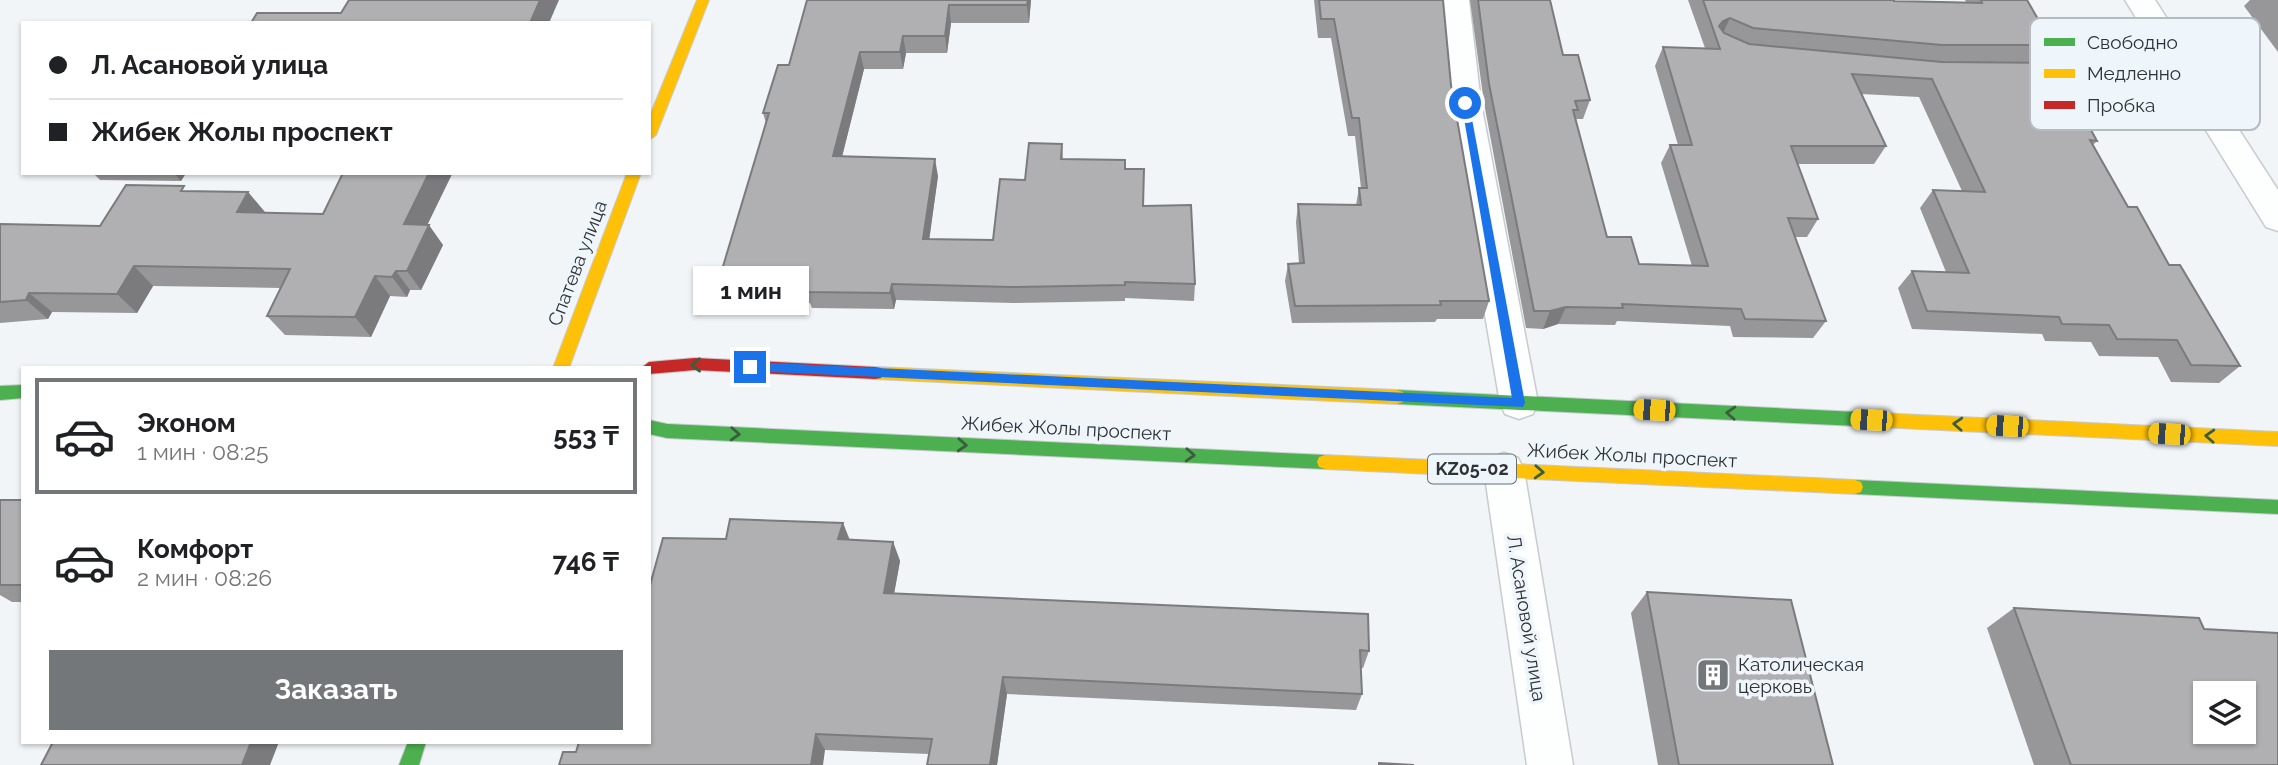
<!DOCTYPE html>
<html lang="ru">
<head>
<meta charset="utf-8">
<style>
	body { margin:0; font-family:Raleway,sans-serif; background:#f6f6f6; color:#202124; height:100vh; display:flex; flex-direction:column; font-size:26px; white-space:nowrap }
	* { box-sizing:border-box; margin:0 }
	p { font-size:23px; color:#757577 }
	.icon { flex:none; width:38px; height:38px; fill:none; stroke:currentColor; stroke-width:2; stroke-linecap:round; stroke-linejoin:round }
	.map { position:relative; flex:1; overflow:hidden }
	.panel { position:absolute; left:21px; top:366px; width:630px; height:378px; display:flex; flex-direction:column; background:#fff; border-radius:0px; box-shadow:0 2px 5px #0004 }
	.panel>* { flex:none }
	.hud { position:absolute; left:21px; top:21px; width:630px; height:154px; border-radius:0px; box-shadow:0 2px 5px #0004; display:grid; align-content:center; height:154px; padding:0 28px; background:#fff }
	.tools { position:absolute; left:2193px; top:681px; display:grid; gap:14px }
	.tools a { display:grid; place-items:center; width:63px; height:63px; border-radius:0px; background:#fff; box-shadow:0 2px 5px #0004; font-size:35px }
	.end { position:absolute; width:32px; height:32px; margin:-16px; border:9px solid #1a73e8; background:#fff; box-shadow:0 0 0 4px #fff }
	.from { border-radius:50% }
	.bubble { position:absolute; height:49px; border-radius:0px; background:#fff; box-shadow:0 2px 5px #0004; font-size:23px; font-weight:700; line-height:49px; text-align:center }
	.car { position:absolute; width:21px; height:42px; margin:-21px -10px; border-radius:9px; box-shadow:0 0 5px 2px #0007; background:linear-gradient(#f5c518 24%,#345 0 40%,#f5c518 0 76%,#345 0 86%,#f5c518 0) }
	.hud b { display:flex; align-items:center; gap:24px; height:66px; font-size:26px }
	.hud b+b { border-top:2px solid #e0e0e0 }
	.hud i { width:18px; height:18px; background:#202124 }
	ul { padding:12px 0 0; list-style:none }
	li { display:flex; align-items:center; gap:21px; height:116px; margin:0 14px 10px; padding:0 14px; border:4px solid transparent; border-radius:0px }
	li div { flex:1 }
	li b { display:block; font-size:26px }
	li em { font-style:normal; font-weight:700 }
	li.current { border-color:#747779 }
	li>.icon { width:63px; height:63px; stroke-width:1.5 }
	.primary-button { display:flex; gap:14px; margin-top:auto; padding:14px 28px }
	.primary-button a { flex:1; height:80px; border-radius:0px; background:#747779; color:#fff; font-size:28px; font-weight:700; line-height:80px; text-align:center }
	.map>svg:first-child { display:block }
</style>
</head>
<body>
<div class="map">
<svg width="2278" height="765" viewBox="0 0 2278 765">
	<rect width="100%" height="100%" fill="#f1f5f8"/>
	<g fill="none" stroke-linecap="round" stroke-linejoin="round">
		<defs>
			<polygon id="lane" points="2040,67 2192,73 2201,79 2192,85 2034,77 2031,73 2034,69"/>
			<g id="street">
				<polygon points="1439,0 1469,0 1481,103 1538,403 1533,414 1519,419 1505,414 1500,403 1449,103"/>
				<polygon points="2125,0 2155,0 2278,190 2278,231 2266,227"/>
				<polygon points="1504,453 1518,458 1524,470 1573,765 1527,765 1484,470 1490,458"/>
			</g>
			<g id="fast">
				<polygon points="23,385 23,398 0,400 0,386"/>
				<polygon points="1397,390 1878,413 1884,415 1886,420 1884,425 1878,427 1397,404 1391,402 1389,397 1391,392"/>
				<polygon points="649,420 667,424 1325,455 1331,457 1333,462 1331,467 1325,469 667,438 649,434"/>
				<polygon points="1855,480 2278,500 2278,514 1855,494 1849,492 1847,487 1849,482"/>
				<polygon points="408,742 426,742 419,765 399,765"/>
			</g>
			<g id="slow">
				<polygon points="697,0 709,0 656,135 649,140 649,118"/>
				<polygon points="627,173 641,173 569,368 553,368"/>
				<polygon points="875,367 1397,390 1403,392 1405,397 1403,402 1397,404 875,379 869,378 867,373 869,368"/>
				<polygon points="1878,413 2278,432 2278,446 1878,427 1872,425 1870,420 1872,415"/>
				<polygon points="1325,455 1855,480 1861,482 1863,487 1861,492 1855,494 1325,469 1319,467 1317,462 1319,457"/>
			</g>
			<polygon id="jam" points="695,358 875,367 881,368 883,373 881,378 875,379 695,370 649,374 649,368 641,368 649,362"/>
		</defs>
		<use href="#lane" stroke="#c8cbce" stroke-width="3"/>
		<use href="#street" stroke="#c8cbce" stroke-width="3"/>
		<use href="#fast" stroke="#c8cbce" stroke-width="2"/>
		<use href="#slow" stroke="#c8cbce" stroke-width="2"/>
		<use href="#jam" stroke="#c8cbce" stroke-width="2"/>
		<use href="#lane" fill="#fdfefe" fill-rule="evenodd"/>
		<use href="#street" fill="#fdfefe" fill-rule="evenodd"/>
		<use href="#fast" fill="#4caf50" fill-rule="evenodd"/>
		<use href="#slow" fill="#ffc107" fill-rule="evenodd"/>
		<use href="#jam" fill="#c62828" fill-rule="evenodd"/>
	</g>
	<g fill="#979799">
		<polygon points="842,0 1031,0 1029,23 951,23 947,53 906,53 903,69 864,69 842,156 938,176 929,239 993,240 1025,180 1062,144 1063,159 1125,169 1143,206 1195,284 1194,301 1125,298 1125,301 1013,303 896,300 894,309 812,308 810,303 725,299 718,283 766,123 763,113 789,65"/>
		<polygon points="1314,0 1443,0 1451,85 1489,301 1483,319 1437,319 1435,322 1292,323 1285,281 1288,264 1299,263 1296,222 1298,204 1356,205 1359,188 1361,188 1355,136 1348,136 1331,38 1318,38"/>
		<polygon points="1470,0 1550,0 1563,55 1590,100 1583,119 1576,119 1607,237 1639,264 1692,266 1661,163 1670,145 1678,145 1655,66 1663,47 1705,48 1688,0 1894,0 1894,1 1966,2 1965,0 2027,0 2053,45 2040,63 2085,108 2082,112 2097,141 2093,145 2128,207 2240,366 2219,383 2171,382 2158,357 2099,356 2091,342 2045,341 2042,334 1912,329 1898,288 1912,271 1946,272 1920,208 1933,190 1962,191 1919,97 1861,94 1886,146 1874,164 1798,164 1818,219 1807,237 1795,237 1826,321 1813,338 1733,337 1730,326 1617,321 1615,325 1558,324 1543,329 1526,328 1484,103"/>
		<polygon points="2250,0 2278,0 2278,52 2244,6"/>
		<polygon points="93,173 186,173 181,181 100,180"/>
		<polygon points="343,173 461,173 452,174 427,225 443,245 421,290 410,290 407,297 390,296 371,337 285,335 267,316 280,288 153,286 137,313 52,312 48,319 0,323 0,224 100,226 188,191 248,192 265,213 323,214"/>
		<polygon points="0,500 23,500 23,602 12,602 0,595"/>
		<polygon points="843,523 850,540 893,542 900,561 894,593 1369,651 1363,668 1361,668 1362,694 1356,710 1007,694 997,765 927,765 929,754 825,750 576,752 649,742 726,539"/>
		<polygon points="1647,592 1833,765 1658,765 1631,613"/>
		<polygon points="2014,608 2204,629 2278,765 2034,765 1987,628"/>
	</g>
	<g fill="#7b7b7d">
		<polygon points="540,0 559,0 549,23 530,23"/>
		<polygon points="1028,0 1031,0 1029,23 1027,5"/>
		<polygon points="949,5 951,23 947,53 945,36"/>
		<polygon points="1730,18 1721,37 1715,35 1723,21"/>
		<polygon points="903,36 906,53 903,69 900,52"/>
		<polygon points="860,52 864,69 838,173 833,156"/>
		<polygon points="935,159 938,176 927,256 923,239"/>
		<polygon points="174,173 186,173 181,181"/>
		<polygon points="429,173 452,174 418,244 404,224"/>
		<polygon points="248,192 265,212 254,232 237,212"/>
		<polygon points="429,225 443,245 421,290 407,271"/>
		<polygon points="134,266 153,286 137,313 117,294"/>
		<polygon points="396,271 410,290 407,297 392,277"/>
		<polygon points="375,276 390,296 371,337 355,317"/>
		<polygon points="892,284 896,300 894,309 890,293"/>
		<polygon points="29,293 52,312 48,319 26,300"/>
		<polygon points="1566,307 1558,324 1543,329 1550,311"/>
		<polygon points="843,523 850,542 838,539"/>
		<polygon points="893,542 900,561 891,611 884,593"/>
		<polygon points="1003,677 1007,694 997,765 990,765"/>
		<polygon points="816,734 825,750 823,765 811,765"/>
		<polygon points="251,742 279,742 270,765 242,765"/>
	</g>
	<g fill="#b0b0b2" stroke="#7b7b7d" stroke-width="2" fill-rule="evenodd">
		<polygon points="349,0 540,0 530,23 251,23 257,13 341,13"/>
		<polygon points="807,0 1028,0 1027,5 949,5 945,36 903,36 900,52 860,52 833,156 935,159 923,239 993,240 1000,179 1025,180 1029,143 1062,144 1061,159 1125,160 1125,169 1144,169 1143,206 1191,205 1195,284 1125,282 1125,285 1011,287 892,284 890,293 806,292 807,287 718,283 769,113 763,113 778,65 789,65"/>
		<polygon points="1319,0 1443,0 1451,85 1489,301 1440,301 1441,305 1295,306 1288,264 1304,263 1298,204 1361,205 1359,188 1367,188 1359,118 1352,118 1334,19 1321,19"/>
		<polygon points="1478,0 1550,0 1563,55 1578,55 1590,100 1575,101 1578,110 1573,110 1607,237 1631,237 1639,264 1708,266 1670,145 1692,145 1663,47 1720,49 1703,0 1894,0 1894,1 1982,3 1981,0 2027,0 2053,45 1942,45 1753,28 1730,18 1723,21 1719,26 1724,33 1749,44 1942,62 2062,63 2085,108 2078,106 2097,141 2090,140 2128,207 2137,207 2169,265 2180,265 2240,366 2191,365 2177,340 2117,339 2109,325 2062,324 2059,317 1927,311 1912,271 1969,273 1933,190 1985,192 1932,79 1852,74 1886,146 1791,146 1818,219 1788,218 1826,321 1745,319 1741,309 1622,304 1623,308 1566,307 1550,311 1534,311 1489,84"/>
		<polygon points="343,173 429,173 404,224 429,225 407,271 396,271 392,277 375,276 355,317 267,316 290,269 134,266 117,294 29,293 26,300 0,302 0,224 100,226 126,185 184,186 181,191 248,192 237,212 323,214"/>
		<rect x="0" y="500" width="23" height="85"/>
		<polygon points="730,519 843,523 838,539 893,542 884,593 1368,614 1369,651 1360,650 1362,694 1003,677 990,765 927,765 932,739 816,734 811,765 559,765 563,752 576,752 579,742 649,742 649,589 663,538 726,539"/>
		<polygon points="1647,592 1791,600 1833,765 1679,765"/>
		<path d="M 2014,608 L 2199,618 L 2204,629 L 2278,633 L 2278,765 L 2071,765 ZM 2205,693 L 2244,693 L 2244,732 L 2205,732 Z"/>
		<polygon points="53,742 251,742 242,765 41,765"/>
		<polygon points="1379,763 1414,765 1379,765"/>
	</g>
	<defs><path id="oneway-chevron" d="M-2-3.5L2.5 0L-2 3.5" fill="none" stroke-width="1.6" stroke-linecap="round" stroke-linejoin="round" transform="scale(1.75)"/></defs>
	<g stroke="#3a5e3e">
		<use href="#oneway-chevron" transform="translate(696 365) rotate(179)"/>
		<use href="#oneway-chevron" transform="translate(1731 413) rotate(-177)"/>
		<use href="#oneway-chevron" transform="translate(1958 424) rotate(-177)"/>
		<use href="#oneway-chevron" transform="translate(735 434) rotate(3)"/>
		<use href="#oneway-chevron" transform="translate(2210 436) rotate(-177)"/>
		<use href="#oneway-chevron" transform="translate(962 445) rotate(3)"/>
		<use href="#oneway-chevron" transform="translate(1190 455) rotate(3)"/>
		<use href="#oneway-chevron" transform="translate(1539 472) rotate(3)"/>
	</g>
	<polygon fill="#1a73e8" points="1461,101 1469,103 1525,403 1523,407 750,371 744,367 750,362 1512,398"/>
	<defs>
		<symbol id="building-square" viewBox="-11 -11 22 22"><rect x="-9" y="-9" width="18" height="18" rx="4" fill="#747779" stroke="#eef6fb"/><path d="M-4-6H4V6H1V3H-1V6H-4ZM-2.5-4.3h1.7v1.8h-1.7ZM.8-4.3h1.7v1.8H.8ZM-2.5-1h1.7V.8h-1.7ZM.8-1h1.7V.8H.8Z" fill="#fff"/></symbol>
	</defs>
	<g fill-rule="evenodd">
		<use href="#building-square" x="1694" y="656" width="38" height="38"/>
	</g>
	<g text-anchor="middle" stroke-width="7" stroke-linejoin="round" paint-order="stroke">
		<rect fill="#eef6fb" stroke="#696e70" stroke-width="2" x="1428" y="454.5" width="88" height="29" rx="5"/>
		<g font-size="18" font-weight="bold" fill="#303335">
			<text x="1472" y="475">KZ05-02</text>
		</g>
		<g font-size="19" fill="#303335" stroke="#eef6fb">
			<text transform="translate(577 263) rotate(-69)" y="7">Спатева улица</text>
			<text transform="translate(1066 428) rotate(3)" y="7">Жибек Жолы проспект</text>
			<text transform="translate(1632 455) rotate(3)" y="7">Жибек Жолы проспект</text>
			<text transform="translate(1527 618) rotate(81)" y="7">Л. Асановой улица</text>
		</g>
		<g font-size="19" fill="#303335" stroke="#eef6fb" text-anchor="start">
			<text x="1738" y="671">Католическая<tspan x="1738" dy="22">церковь</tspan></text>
		</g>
	</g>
	<rect x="2030" y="18" width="230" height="112" rx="10" fill="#eef6fb" stroke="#b5bcc0" stroke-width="2"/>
	<rect x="2044" y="38" width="31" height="8" fill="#4caf50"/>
	<rect x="2044" y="69" width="31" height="9" fill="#ffc107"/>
	<rect x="2044" y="101" width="31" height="8" fill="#c62828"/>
	<g font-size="19" fill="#303335">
		<text x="2087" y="49">Свободно</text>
		<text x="2087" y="80">Медленно</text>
		<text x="2087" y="112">Пробка</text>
	</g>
</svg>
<div class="tools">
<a><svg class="icon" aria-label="layers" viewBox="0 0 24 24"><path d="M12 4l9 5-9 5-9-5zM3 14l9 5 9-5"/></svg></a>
</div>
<i class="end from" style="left:1465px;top:103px"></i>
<i class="end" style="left:750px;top:367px"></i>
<div class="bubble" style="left:693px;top:266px;width:116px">1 мин</div>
<i class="car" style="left:1654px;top:410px;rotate:273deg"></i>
<i class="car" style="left:1871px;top:420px;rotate:273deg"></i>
<i class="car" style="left:2007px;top:426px;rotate:273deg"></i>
<i class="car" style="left:2169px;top:434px;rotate:273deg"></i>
<div class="hud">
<b><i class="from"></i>Л. Асановой улица</b>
<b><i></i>Жибек Жолы проспект</b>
</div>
<section class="panel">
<ul>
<li class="current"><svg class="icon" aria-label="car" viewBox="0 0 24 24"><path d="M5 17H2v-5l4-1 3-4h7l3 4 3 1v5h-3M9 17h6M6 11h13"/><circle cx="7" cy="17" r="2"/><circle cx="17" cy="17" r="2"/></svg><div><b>Эконом</b><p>1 мин · 08:25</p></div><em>553 ₸</em></li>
<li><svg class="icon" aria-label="car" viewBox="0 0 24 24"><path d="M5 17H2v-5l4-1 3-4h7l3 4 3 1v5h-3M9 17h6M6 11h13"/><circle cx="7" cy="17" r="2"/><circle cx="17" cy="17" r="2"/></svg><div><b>Комфорт</b><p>2 мин · 08:26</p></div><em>746 ₸</em></li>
</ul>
<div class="primary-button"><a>Заказать</a></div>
</section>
</div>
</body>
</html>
